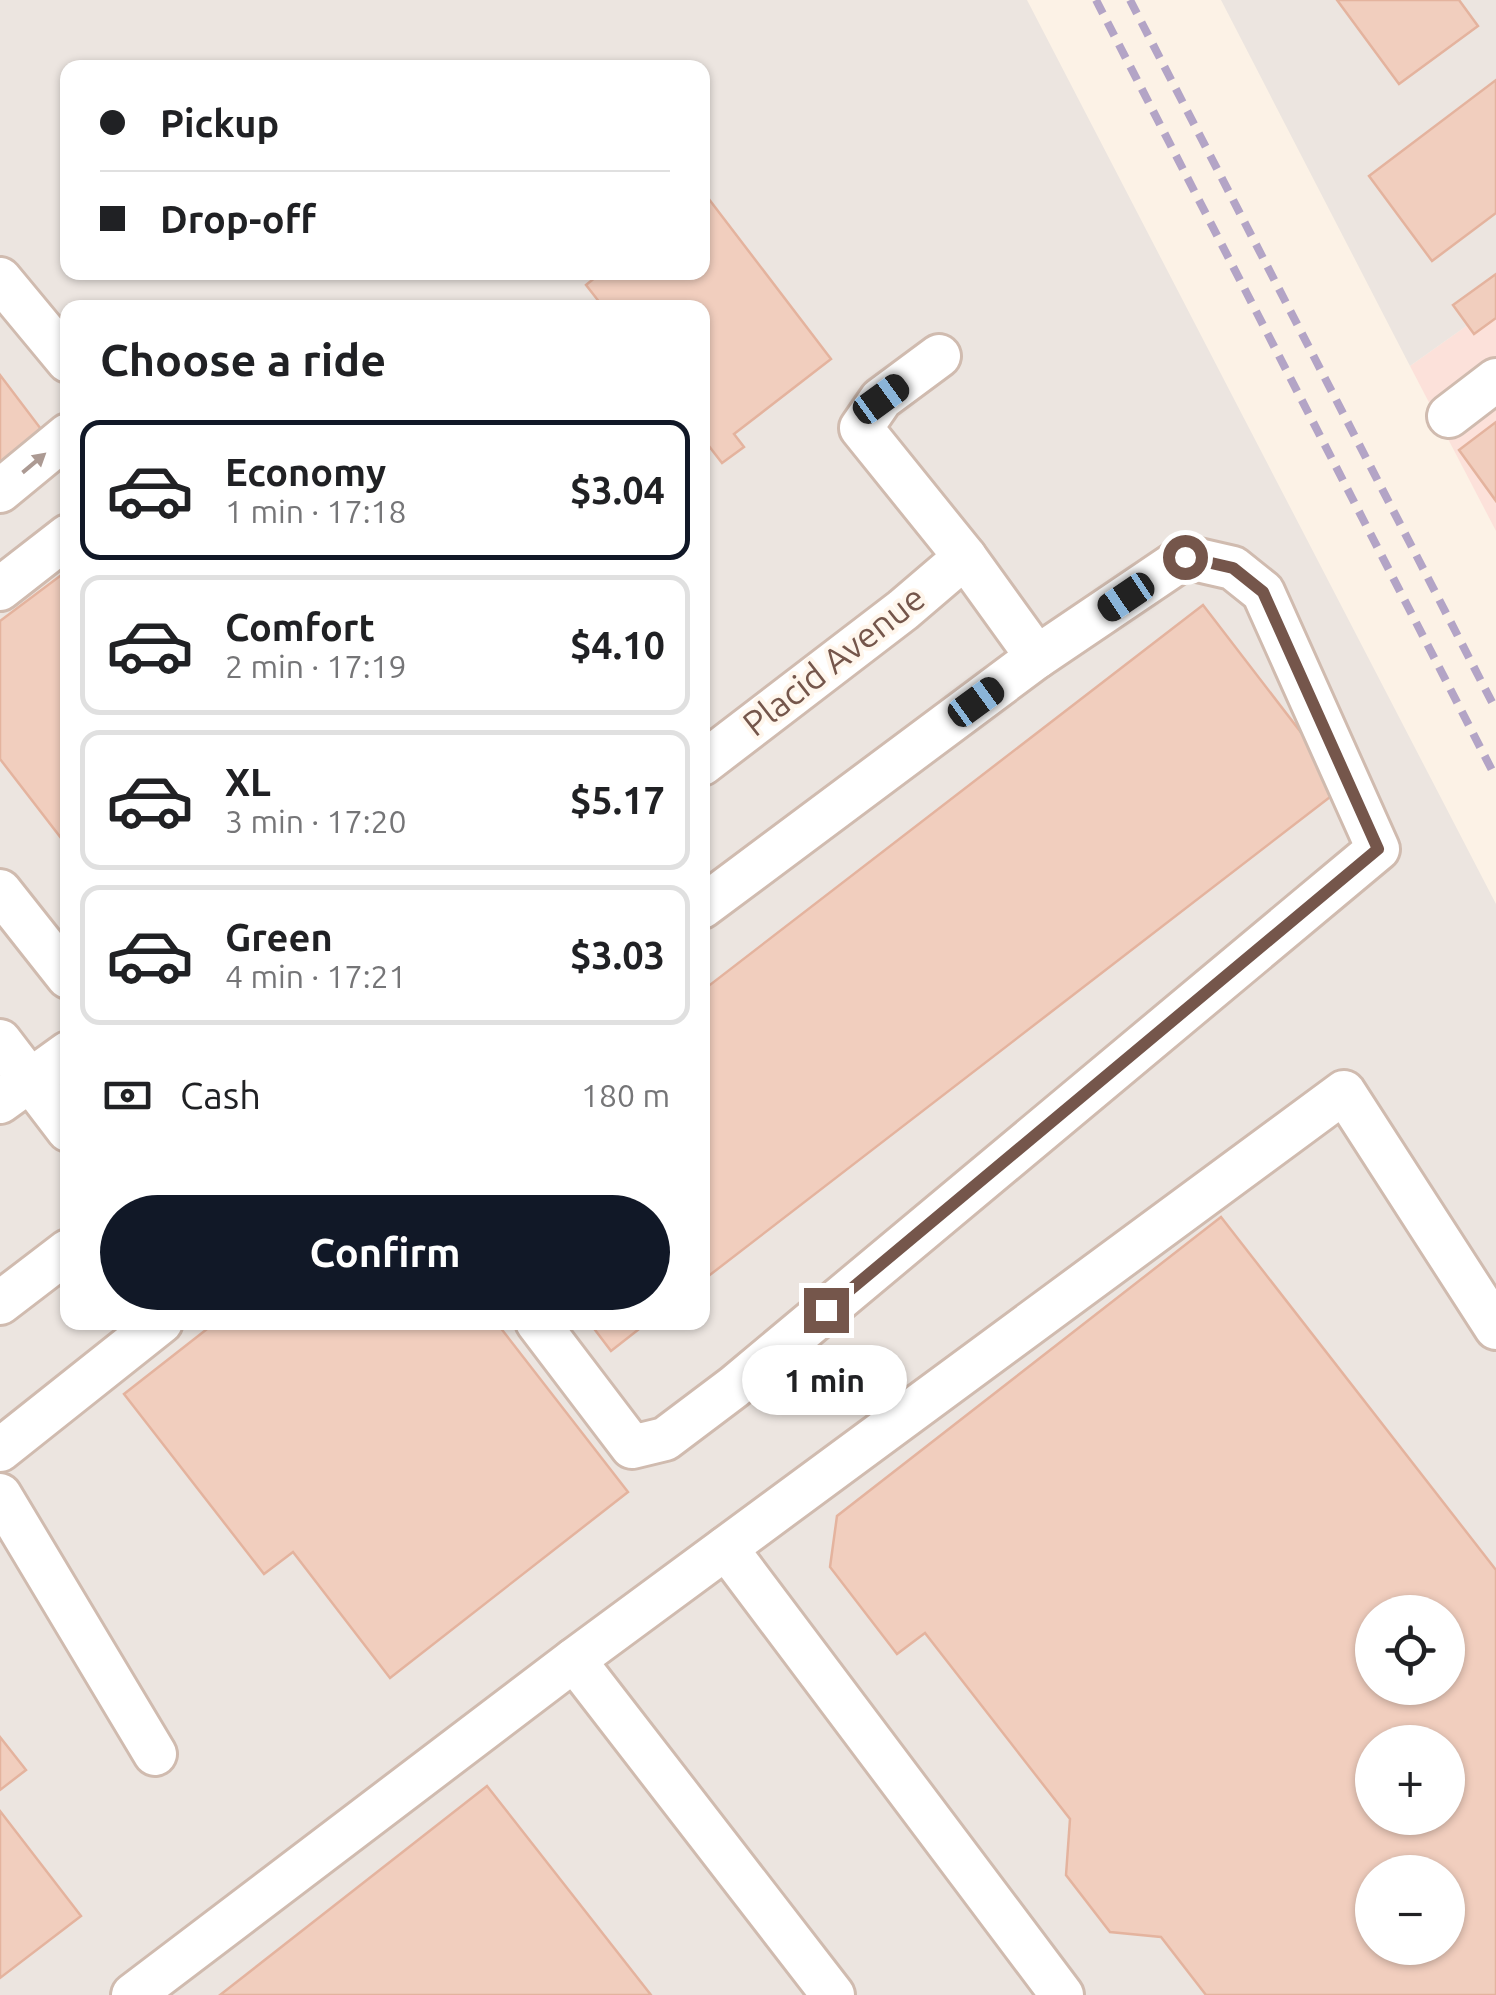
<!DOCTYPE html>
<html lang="en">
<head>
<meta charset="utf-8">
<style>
	body { margin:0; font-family:Ubuntu,sans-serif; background:#f6f6f6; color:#202124; height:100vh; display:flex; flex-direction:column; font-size:38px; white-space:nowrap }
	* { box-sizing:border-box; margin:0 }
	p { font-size:32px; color:#757577 }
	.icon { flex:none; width:55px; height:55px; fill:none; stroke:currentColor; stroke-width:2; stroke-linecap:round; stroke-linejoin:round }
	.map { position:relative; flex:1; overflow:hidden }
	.drawer { position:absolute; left:60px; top:300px; width:650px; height:1030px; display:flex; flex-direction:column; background:#fff; border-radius:20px; box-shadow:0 2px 8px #0004 }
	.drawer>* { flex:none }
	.hud { position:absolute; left:60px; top:60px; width:650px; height:220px; border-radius:20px; box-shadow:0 2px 8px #0004; display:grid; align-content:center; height:220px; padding:0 40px; background:#fff }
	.buttons { position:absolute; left:1355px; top:1595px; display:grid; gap:20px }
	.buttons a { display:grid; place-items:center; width:110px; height:110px; border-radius:50%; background:#fff; box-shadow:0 2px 8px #0004; font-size:50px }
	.end { position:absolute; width:45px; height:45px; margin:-22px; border:12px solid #75564b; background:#fff; box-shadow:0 0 0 5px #fff }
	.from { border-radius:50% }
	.bubble { position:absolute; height:70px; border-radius:35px; background:#fff; box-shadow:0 2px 8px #0004; font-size:32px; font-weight:700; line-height:70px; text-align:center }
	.car { position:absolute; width:30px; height:60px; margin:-30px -15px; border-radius:12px; box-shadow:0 0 8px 2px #0007; background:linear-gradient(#222 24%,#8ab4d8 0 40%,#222 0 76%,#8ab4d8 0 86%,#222 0) }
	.hud b { display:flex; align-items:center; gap:35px; height:95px; font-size:38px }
	.hud b+b { border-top:2px solid #e0e0e0 }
	.hud i { width:25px; height:25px; background:#202124 }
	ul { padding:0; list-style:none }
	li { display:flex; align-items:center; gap:30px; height:140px; margin:0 20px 15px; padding:0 20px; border:5px solid #e0e0e0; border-radius:20px }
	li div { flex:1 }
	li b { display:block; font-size:38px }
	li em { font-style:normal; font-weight:700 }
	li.selected { border-color:#111827 }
	li>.icon { width:90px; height:90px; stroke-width:1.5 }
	h2 { padding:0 40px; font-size:45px; line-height:120px }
	.pay { display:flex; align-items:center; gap:25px; height:110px; padding:0 40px; font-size:38px }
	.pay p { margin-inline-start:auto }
	.cta { display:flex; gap:20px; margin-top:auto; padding:20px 40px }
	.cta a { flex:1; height:115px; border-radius:60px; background:#111827; color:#fff; font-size:40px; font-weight:700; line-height:115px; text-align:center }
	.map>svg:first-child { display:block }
</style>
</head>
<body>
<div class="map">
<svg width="1496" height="1995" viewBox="0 0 1496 1995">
	<rect width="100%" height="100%" fill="#fcf2e6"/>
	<polygon fill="#fce1da" points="1496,305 1496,531 1410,366"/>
	<g fill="#ece5e0" fill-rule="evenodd">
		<path d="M 0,0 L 1027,0 L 1496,904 L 1496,1995 L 0,1995 ZM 68,68 L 702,68 L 702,272 L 68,272 ZM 68,308 L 702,308 L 702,1322 L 68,1322 ZM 1372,1612 L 1448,1612 L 1448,1688 L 1372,1688 ZM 1372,1742 L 1448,1742 L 1448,1818 L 1372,1818 ZM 1372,1872 L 1448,1872 L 1448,1948 L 1372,1948 Z"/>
		<polygon points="1221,0 1496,0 1496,305 1410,366"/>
	</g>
	<g fill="#f1cebe" stroke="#e4b39e" stroke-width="2.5" fill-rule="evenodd">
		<polygon points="1337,0 1459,0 1478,26 1399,84"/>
		<polygon points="1496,80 1496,213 1432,261 1369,176"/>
		<polygon points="705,194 831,359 734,434 744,447 722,463 702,437 702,308 604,308 586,285 602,272 702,272 702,196"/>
		<polygon points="1496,274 1496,318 1474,334 1453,305"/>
		<polygon points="0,375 50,441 0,480"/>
		<polygon points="1496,422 1496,501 1459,450"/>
		<polygon points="68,570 68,847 0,759 0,621"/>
		<polygon points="1203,605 1343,787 702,1281 702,991"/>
		<path d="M 1221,1217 L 1496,1570 L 1496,1995 L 1206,1995 L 1161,1937 L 1110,1932 L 1066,1875 L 1070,1819 L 925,1633 L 897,1654 L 830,1567 L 837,1516 ZM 1372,1612 L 1448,1612 L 1448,1688 L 1372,1688 ZM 1372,1742 L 1448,1742 L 1448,1818 L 1372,1818 ZM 1372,1872 L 1448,1872 L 1448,1948 L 1372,1948 Z"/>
		<polygon points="216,1322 496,1322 628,1492 390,1678 293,1552 264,1574 124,1394"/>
		<polygon points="589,1322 648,1322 611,1351"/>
		<polygon points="0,1737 26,1770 0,1790"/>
		<polygon points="487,1786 651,1995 220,1995"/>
		<polygon points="0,1811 81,1916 0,1978"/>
	</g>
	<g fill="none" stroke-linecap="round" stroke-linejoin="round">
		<defs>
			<g id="minor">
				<polyline points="0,279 68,361"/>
				<polyline points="1449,416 1496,380"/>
				<polyline points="0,491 68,435"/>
				<polyline points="0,589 68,536"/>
				<polyline points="702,764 903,610 965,557"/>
				<polyline points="0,891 68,977"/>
				<polyline points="702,907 1037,657"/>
				<polyline points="0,1041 68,1130"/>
				<polyline points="0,1102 68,1053"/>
				<polyline points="0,1303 68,1251"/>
				<polyline points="537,1322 632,1447 665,1439 734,1387 1378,849 1263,592 1233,568 1185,557 1037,657 965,557 861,428 881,399 939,356"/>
				<polyline points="0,1450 161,1322"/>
				<polyline points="0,1495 155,1754"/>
				<polyline points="726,1548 1062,1995"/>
				<polyline points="574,1660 833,1995"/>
				<polyline points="133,1995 574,1660 1344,1092 1496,1328"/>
			</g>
		</defs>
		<use href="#minor" stroke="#d0bbaf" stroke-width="48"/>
		<use href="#minor" stroke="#fff" stroke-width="42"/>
		<g stroke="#b3a4c6" stroke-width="8" stroke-dasharray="15 10" stroke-linecap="butt">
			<polyline points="1096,0 1496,778"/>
			<polyline points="1130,0 1496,710"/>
		</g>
	</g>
	<defs><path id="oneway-solid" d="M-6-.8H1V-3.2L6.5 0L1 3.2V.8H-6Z" transform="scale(2.5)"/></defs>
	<use fill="#ac9a93" href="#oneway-solid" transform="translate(34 463) rotate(-40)"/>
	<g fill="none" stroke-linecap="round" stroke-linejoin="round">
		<polyline stroke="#75564b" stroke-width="12" points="826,1310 1378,849 1263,592 1233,568 1185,557"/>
	</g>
	<g text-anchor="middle" stroke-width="8" stroke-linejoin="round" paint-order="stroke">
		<g font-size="35" fill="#75564b" stroke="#fff6ec">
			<text transform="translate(834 661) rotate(-38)" y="12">Placid Avenue</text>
		</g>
	</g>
</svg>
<div class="buttons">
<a><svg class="icon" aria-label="locate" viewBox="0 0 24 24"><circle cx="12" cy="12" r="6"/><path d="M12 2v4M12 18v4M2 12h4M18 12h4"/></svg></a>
<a>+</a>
<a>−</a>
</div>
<i class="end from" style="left:1185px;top:557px"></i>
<i class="end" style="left:826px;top:1310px"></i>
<div class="bubble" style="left:742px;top:1345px;width:165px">1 min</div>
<i class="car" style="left:881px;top:399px;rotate:54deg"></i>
<i class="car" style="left:1126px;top:597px;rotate:236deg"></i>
<i class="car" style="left:976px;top:702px;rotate:54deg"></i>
<div class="hud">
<b><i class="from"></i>Pickup</b>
<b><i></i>Drop-off</b>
</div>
<section class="drawer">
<h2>Choose a ride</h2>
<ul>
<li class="selected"><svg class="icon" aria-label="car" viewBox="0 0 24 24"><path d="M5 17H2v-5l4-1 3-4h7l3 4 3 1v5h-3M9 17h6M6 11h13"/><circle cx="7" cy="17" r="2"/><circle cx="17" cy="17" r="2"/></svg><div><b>Economy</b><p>1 min · 17:18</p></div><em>$3.04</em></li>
<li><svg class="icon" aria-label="car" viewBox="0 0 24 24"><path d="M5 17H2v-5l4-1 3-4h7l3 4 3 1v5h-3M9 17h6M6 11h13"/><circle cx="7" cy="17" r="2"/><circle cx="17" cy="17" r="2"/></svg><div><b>Comfort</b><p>2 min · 17:19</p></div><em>$4.10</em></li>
<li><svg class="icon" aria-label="car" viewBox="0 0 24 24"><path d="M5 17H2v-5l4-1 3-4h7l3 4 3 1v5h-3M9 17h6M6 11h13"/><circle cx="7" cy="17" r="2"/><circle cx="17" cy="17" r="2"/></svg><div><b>XL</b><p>3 min · 17:20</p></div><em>$5.17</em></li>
<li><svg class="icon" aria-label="car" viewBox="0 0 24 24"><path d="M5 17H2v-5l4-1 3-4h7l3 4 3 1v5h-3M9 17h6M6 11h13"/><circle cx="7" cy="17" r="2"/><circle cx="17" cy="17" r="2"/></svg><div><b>Green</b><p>4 min · 17:21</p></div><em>$3.03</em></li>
</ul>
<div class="pay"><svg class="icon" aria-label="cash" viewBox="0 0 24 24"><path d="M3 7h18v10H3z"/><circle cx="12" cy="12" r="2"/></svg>Cash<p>180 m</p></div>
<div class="cta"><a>Confirm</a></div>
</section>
</div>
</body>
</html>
